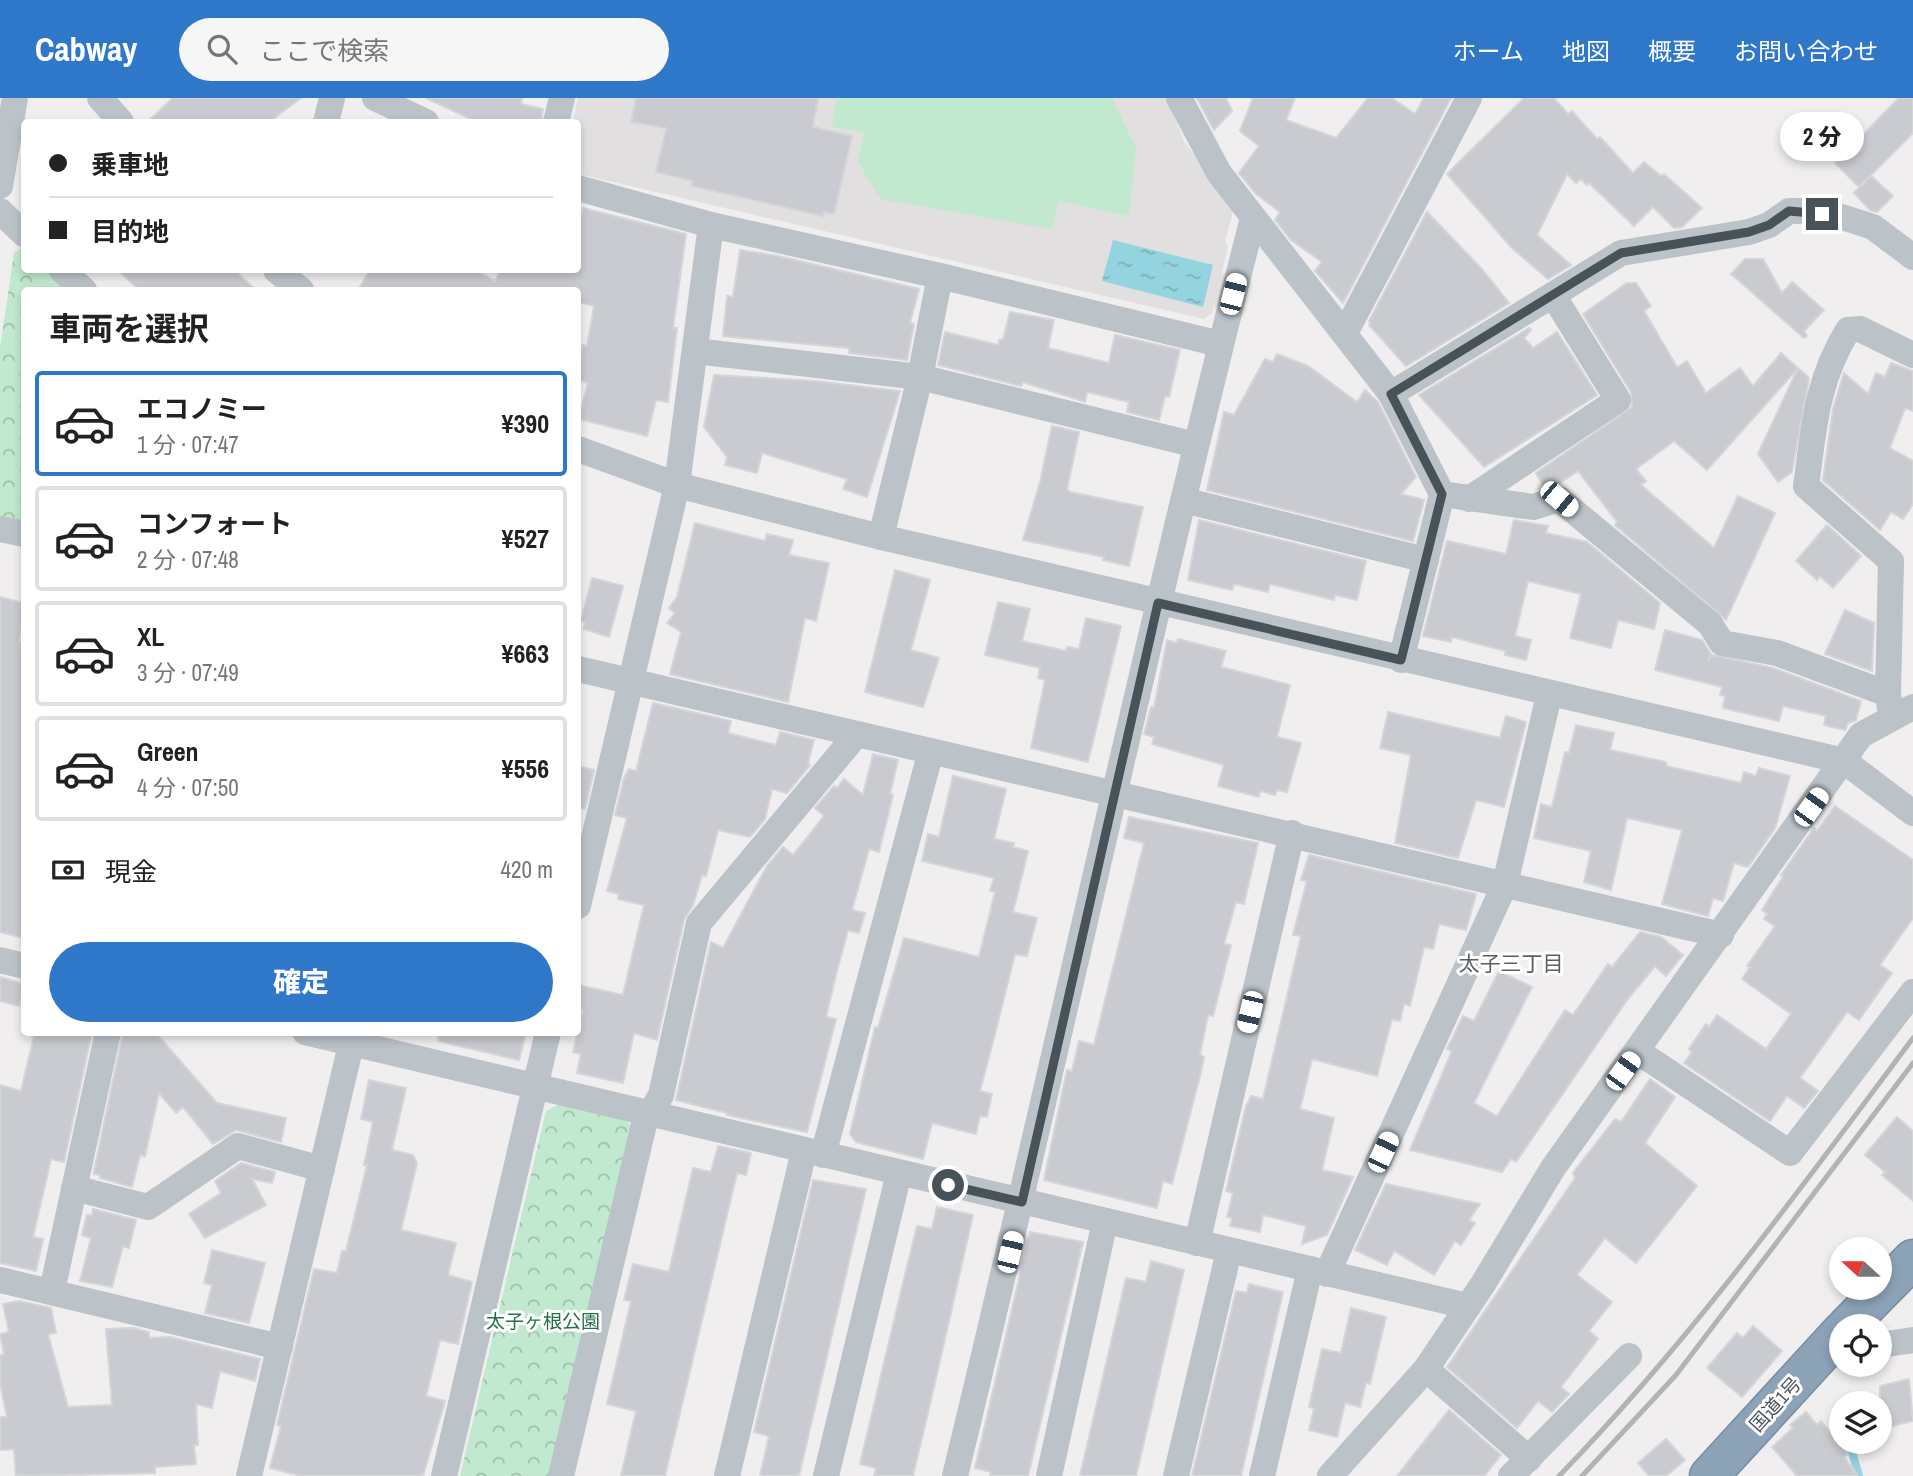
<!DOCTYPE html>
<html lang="ja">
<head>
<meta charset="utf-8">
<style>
	body { margin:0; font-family:"Archivo Narrow","Noto Sans JP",sans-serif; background:#f6f6f6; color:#222; height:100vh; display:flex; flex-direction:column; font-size:26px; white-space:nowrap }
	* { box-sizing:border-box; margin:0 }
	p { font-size:23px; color:#767676 }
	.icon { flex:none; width:38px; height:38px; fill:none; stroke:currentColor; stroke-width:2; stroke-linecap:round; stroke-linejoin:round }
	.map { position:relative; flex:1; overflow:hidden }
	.panel { position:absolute; left:21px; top:189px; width:560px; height:749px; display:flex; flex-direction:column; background:#fff; border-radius:7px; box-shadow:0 4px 10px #0003 }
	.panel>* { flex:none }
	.guide { position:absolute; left:21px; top:21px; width:560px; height:154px; border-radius:7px; box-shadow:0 4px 10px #0003; display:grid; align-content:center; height:154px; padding:0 28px; background:#fff }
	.needle { width:46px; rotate:291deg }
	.tools { position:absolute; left:1829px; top:1139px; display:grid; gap:14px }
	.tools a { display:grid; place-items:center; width:63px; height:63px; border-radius:50%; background:#fff; box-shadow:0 4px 10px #0003; font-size:35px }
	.end { position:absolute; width:32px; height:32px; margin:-16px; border:9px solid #485259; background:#fff; box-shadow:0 0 0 4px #fff }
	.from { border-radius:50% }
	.bubble { position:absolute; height:49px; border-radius:24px; background:#fff; box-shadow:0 4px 10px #0003; font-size:23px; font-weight:800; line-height:49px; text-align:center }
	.car { position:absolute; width:21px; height:42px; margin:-21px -10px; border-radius:9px; box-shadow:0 0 5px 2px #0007; background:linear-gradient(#fff 24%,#345 0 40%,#fff 0 76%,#345 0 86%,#fff 0) }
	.guide b { display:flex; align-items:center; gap:24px; height:66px; font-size:26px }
	.guide b+b { border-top:2px solid #e0e0e0 }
	.guide i { width:18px; height:18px; background:#222 }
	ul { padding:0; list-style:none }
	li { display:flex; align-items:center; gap:21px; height:105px; margin:0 14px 10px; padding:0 14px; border:4px solid #e0e0e0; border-radius:7px }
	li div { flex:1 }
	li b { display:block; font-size:26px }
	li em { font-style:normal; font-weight:800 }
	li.on { border-color:#2f78c9 }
	li>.icon { width:63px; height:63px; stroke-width:1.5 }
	h2 { padding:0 28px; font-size:32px; line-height:84px }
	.pay { display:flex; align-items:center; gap:18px; height:77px; padding:0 28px; font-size:26px }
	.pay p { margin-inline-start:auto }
	.primary-button { display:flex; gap:14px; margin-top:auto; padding:14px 28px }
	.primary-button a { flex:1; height:80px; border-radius:42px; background:#2f78c9; color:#fff; font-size:28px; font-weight:800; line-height:80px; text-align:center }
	header { display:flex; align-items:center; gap:42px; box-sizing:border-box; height:98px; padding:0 35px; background:#2f78c9; color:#fff }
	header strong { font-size:33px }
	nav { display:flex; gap:38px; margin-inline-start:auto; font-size:24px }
	.search { width:490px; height:63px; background:#f6f6f6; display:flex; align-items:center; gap:18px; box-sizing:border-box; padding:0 24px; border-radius:38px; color:#767676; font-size:26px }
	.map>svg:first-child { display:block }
</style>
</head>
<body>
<header>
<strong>Cabway</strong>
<div class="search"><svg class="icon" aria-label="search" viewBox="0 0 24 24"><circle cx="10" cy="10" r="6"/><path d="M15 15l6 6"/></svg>ここで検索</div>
<nav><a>ホーム</a><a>地図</a><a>概要</a><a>お問い合わせ</a></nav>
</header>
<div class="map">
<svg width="1913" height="1378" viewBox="0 0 1913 1378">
	<defs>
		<pattern id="forest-crowns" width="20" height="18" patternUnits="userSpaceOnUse" patternTransform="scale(1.75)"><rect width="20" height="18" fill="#c1e9cf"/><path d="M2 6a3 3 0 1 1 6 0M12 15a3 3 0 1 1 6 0" fill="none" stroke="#9fbfab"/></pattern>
		<pattern id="water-ripples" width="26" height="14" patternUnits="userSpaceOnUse" patternTransform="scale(1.75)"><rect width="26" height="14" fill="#94d3e0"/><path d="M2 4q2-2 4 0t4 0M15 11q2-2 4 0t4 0" fill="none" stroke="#7baeb9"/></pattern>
	</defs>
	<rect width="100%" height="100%" fill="#f0eeee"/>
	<polygon fill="#e1dfdf" points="578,0 1168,0 1184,44 1235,106 1225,144 1228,149 1212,215 1204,221 578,76 578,24 573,24"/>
	<g fill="url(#forest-crowns)">
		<polygon points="24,149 24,172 55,172 76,192 24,192 24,427 0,420 0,250 14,155"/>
		<polygon points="559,1006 626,1021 634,1033 553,1378 460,1378 546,1013"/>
	</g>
	<polygon fill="#c1e9cf" points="837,0 1112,0 1136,50 1129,118 1059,103 1052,131 881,101 858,64 864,34 832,29"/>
	<polygon fill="url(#water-ripples)" points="1113,142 1213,167 1203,209 1102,183"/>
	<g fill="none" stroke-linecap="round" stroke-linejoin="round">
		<g stroke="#94d3e0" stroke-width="8">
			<polyline points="1839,1308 1841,1314"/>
			<polyline points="1849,1344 1859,1378"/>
		</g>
	</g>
	<g fill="#c9cbd0" stroke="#d3d5d9" stroke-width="2">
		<polygon points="173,0 301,0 269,24 147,24"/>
		<polygon points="426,0 522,0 521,6 543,11 541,24 477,24"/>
		<polygon points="636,0 818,0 813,29 852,38 834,116 824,114 823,118 692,88 693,83 656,74 666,30 631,24"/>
		<polygon points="1197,0 1226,0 1232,13 1214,32"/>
		<polygon points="1253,0 1295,0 1286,22 1336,40 1368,0 1392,0 1415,16 1424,0 1451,0 1343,205 1315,173 1322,164 1291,142 1275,122 1280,114 1255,95 1239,75 1259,48 1240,33"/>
		<polygon points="1524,0 1554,0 1568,16 1572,13 1597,41 1600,39 1633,75 1644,64 1661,78 1664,76 1702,110 1682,129 1674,130 1653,109 1634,128 1589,85 1587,87 1581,81 1576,85 1567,76 1537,137 1571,167 1548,181 1512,150 1447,76"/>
		<polygon points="1899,0 1913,0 1913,35 1859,89 1835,65"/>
		<polygon points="1871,78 1893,98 1877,114 1870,112 1854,95"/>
		<polygon points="583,110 686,136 673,230 677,230 668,304 656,302 647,338 579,321 588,285 578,282 578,271 583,247 587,248 594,208 578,204 578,192 358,192 370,172 474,172 495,183 501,172 578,172 578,131"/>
		<polygon points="1427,114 1481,170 1509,205 1406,268 1369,227 1371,225 1369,223"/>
		<polygon points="740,152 778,158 919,191 910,225 914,226 907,262 849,255 849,250 723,238 727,198 733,199"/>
		<polygon points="1745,161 1763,161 1782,195 1792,184 1824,212 1804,233 1807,238 1804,240 1731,176"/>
		<polygon points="118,172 234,172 256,192 139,192"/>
		<polygon points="1627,185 1636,185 1651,208 1644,213 1677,269 1687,263 1706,295 1740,270 1753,288 1781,255 1798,270 1707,372 1674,343 1636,371 1646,383 1641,387 1714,450 1738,398 1775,415 1726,522 1615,427 1617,424 1578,373 1558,386 1544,389 1536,375 1632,309 1631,294 1583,216"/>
		<polygon points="1010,214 1054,222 1048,250 1109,265 1115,237 1180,252 1169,299 1165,298 1159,322 1127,314 1129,304 1087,294 1085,304 1023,284 1021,288 938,267 945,234 998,247 1000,241 1003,242"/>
		<polygon points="1529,230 1531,232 1524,240 1533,250 1557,234 1597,297 1484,369 1419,297"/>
		<polygon points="1277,256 1308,268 1357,304 1365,292 1378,304 1416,379 1401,396 1424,402 1413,443 1207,392 1224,314 1234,317 1265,261 1273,264"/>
		<polygon points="1891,265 1913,273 1913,313 1905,310 1890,350 1913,363 1913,406 1903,421 1891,414 1880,432 1823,382 1833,311 1844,275 1868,296 1876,275 1885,279"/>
		<polygon points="1798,270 1809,280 1792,374 1778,384 1758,356"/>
		<polygon points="714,277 815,283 900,293 867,399 843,391 847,381 762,355 757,375 725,367 727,359 704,329"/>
		<polygon points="1052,328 1079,334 1067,391 1070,394 1143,409 1129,468 1103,462 1104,459 1023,442 1040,384"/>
		<polygon points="1199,422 1366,463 1357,502 1335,497 1334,502 1270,486 1268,494 1234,486 1232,492 1188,482"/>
		<polygon points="1514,422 1548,428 1546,435 1587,444 1660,505 1654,531 1618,522 1611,550 1570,540 1581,496 1528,483 1515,538 1531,542 1526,562 1505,557 1506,553 1452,539 1451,544 1423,538 1447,443 1506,456"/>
		<polygon points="695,425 765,443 767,436 793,442 789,457 829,465 816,523 805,520 788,604 670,576 681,534 667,525 675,515 669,510 677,499"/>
		<polygon points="1827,427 1861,458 1833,490 1820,478 1817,482 1796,463"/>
		<polygon points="895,472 930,482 911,552 939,560 923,609 865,594"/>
		<polygon points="592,480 623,488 609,539 584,531 585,524 581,523"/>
		<polygon points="0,499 24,505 24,522 19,544 24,545 24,840 0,834"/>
		<polygon points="998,504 1030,511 1022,543 1066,553 1067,549 1079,551 1086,520 1121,528 1088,664 1031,650 1045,582 1038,580 1040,570 985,557"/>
		<polygon points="1845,512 1874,525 1872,573 1825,556"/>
		<polygon points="1665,532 1702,542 1711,556 1708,562 1713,557 1773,570 1861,603 1856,622 1848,625 1845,632 1824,627 1826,618 1783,608 1779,623 1723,610 1725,598 1720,597 1722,589 1655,572"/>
		<polygon points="1178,541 1226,553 1221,569 1290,587 1277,639 1301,645 1287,694 1277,692 1275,697 1260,693 1259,699 1218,688 1224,667 1152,646 1154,639 1144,636 1151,609 1154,610 1167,542 1177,545"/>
		<polygon points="653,605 731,623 728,635 776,647 780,634 814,642 808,665 810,667 787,695 772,691 765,721 750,739 718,732 706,778 702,777 693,807 684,822 657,942 634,935 623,985 577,975 581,956 573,954 583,912 578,911 578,887 623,897 644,807 618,801 619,796 607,793 627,720 615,717 624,680 629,671 636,673"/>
		<polygon points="1388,614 1500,640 1506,618 1526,624 1504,709 1476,702 1458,760 1395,745 1411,657 1380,650"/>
		<polygon points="1576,627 1614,635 1610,652 1666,664 1666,668 1741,685 1744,674 1756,678 1759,670 1790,678 1775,730 1748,769 1734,765 1723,803 1713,800 1708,818 1662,806 1682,732 1627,720 1611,792 1584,784 1591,753 1534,740 1541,706 1552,709 1565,654 1569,655"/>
		<polygon points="873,656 898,662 890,696 893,697 879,754 869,751 852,812 865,815 859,835 848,832 837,873 826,919 836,921 807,1034 727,1017 727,1015 676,1002 711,844 723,850 767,768 783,749 793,757 824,718 815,710 834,688 837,690 844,681 863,697"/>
		<polygon points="578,668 594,672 585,711 578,709"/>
		<polygon points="953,678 1006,691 994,741 1014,745 1013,749 1028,753 1013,814 1037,820 1027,858 1015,856 996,932 980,993 992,996 987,1019 980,1018 976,1036 932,1025 923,1061 856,1044 850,1036 875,929 878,930 904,840 979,859 995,794 990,793 994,780 922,763 928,736 939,739"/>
		<polygon points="1835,708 1913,762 1913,820 1880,867 1892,875 1859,922 1847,914 1800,980 1818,993 1804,1010 1787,998 1770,1023 1684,965 1692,954 1689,951 1706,926 1709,929 1717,917 1766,951 1791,916 1742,881 1750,869 1747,868 1775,828 1764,821 1767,816 1762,812 1784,777 1781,777 1814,730 1817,733"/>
		<polygon points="1129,719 1258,745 1244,806 1236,804 1224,846 1231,847 1213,918 1208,917 1200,957 1204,959 1201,974 1172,1086 1163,1083 1157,1110 1044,1082 1067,972 1072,973 1079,943 1094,947 1144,745 1124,740"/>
		<polygon points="1309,757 1476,796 1466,832 1439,826 1433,851 1424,849 1410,908 1404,906 1400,923 1392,921 1377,978 1312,961 1300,1011 1334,1020 1322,1072 1353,1079 1327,1137 1302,1146 1306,1128 1263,1117 1260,1134 1230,1128 1232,1120 1227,1119 1233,1095 1226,1093 1246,1008 1251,998 1263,1001 1301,838 1293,837 1307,783 1301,782"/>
		<polygon points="1640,834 1661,839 1683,857 1666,878 1655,868 1627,902 1516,1064 1511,1061 1502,1074 1410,1052 1452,953 1447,951 1463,918 1474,923 1499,873 1532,889 1474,1005 1497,1018 1565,912 1573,917 1608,866 1612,869"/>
		<polygon points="0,879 24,886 19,908 0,903"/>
		<polygon points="35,934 92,934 64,1064 51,1061 33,1139 43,1141 36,1173 0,1165 0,987 21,993"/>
		<polygon points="123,934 155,934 217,1005 286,1020 281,1044 236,1032 213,1046 183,1009 176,1015 159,995 145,1058 140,1057 132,1089 100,1080 100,1077 94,1076 94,1073"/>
		<polygon points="439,934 526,934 519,962 438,943"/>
		<polygon points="1650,981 1675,999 1645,1045 1697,1088 1636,1165 1605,1140 1577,1177 1612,1204 1589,1233 1598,1241 1561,1289 1569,1296 1552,1314 1538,1303 1517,1330 1447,1269 1575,1080 1573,1075 1615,1021 1621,1024"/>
		<polygon points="369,982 406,990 392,1052 413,1057 417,1065 401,1132 456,1145 448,1177 472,1184 458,1246 440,1242 426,1298 445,1303 423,1378 301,1378 270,1370 281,1328 277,1327 314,1171 337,1175 342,1153 346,1153 367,1067 364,1067 373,1024 361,1021"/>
		<polygon points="1897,1019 1913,1033 1913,1103 1882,1077 1885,1074 1865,1057"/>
		<polygon points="718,1048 751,1055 746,1077 737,1075 665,1378 621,1378 636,1313 607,1306 631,1203 624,1202 633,1166 669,1174 693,1070 711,1074"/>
		<polygon points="241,1065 275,1074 272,1085 252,1081 266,1107 205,1140 189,1116 221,1095 215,1083"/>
		<polygon points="813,1082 866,1091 799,1378 760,1378 769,1338 754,1334"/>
		<polygon points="1386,1086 1480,1106 1469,1122 1475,1125 1461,1147 1455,1143 1434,1177 1394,1153 1387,1167 1355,1152"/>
		<polygon points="937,1109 973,1117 937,1276 913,1378 874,1378 876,1370 860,1366 902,1189 917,1128 932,1131"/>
		<polygon points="93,1111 136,1122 129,1150 123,1148 112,1189 80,1183 91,1140 82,1137 87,1117 92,1118"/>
		<polygon points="1030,1134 1083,1144 1028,1378 990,1378 991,1374 975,1370"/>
		<polygon points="212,1152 265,1165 249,1225 205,1215 212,1187 204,1185"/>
		<polygon points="1151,1163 1184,1172 1136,1378 1080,1378 1126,1180 1146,1184"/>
		<polygon points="1249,1186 1283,1194 1241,1378 1192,1378 1236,1193 1247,1195"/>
		<polygon points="19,1203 51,1210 56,1235 48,1236 68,1309 112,1307 106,1231 133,1230 149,1234 149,1240 170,1239 260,1261 255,1283 220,1273 212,1310 196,1306 198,1347 194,1347 196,1366 155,1369 155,1375 16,1378 14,1351 0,1352 0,1319 7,1319 0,1285 0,1257 4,1256 0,1236 9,1234 3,1206"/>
		<polygon points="1351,1210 1386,1219 1370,1286 1366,1285 1360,1309 1345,1305 1337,1339 1309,1332 1314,1311 1309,1309 1322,1251 1341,1255"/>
		<polygon points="1753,1228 1782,1253 1742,1299 1707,1270 1737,1235 1743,1240"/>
		<polygon points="1909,1281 1913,1323 1880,1331 1880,1288"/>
		<polygon points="1449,1312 1501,1357 1484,1378 1397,1378"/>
		<polygon points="1806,1314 1817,1327 1821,1323 1848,1356 1844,1359 1858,1378 1797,1378 1772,1349 1793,1330 1790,1327"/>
		<polygon points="1666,1341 1685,1362 1666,1378 1649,1378 1638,1365"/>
	</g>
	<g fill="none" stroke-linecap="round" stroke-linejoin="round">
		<defs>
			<g id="highway">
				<polyline points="1847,1228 1913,1161"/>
				<polyline points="1709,1378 1841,1234"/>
			</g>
		</defs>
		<use href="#highway" stroke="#778da2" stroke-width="41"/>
		<g stroke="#bbc3c9" stroke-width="26">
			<polyline points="100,0 121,24"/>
			<polyline points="375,0 426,24"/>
			<polyline points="1179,0 1219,75 1391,296 1442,396 1401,562"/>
			<polyline points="326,24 332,0"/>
			<polyline points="556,24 562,0"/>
			<polyline points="0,88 15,0"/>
			<polyline points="578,90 711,127 940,178 1220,246"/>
			<polyline points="0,113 24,136"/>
			<polyline points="62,172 84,192"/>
			<polyline points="276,172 301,192"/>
			<polyline points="1345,235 1469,0"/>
			<polyline points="695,253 920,279 1196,347"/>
			<polyline points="1391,296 1621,155 1749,134 1769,127 1789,113 1802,113 1842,119 1873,129 1913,159"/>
			<polyline points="578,351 677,387 881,439 1844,663 1913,715"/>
			<polyline points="1442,396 1533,409 1559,401 1710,526 1722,545 1777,555 1888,596 1891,618"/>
			<polyline points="1469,401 1618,302 1553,197"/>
			<polyline points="1183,402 1426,462"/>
			<polyline points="0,431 24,436"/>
			<polyline points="881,439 920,279 940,178"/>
			<polyline points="578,571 1721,837"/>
			<path d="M 1888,596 L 1891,463 L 1806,388 C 1814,330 1816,284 1848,232 L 1860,231 L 1913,257"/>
			<polyline points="578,808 677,387 711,127"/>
			<polyline points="0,862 24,868"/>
			<polyline points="305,934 1467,1208"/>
			<polyline points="1637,953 1790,1055 1913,894"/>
			<polyline points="823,1057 931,653"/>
			<polyline points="74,1090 148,1109 238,1048 322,1071"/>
			<polyline points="1197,1145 1292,735"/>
			<polyline points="1327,1176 1505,786 1549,597"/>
			<polyline points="0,1182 280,1249"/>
			<polyline points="52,1193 108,934"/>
			<polyline points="1880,1247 1913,1242"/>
			<polyline points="1426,1271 1529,1361"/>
			<polyline points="249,1378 354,934"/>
			<polyline points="444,1378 548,934"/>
			<polyline points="561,1378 644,1026 661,997 699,825 857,636"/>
			<polyline points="727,1378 804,1053"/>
			<polyline points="826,1378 899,1075"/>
			<path d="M 955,1378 C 1057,959 1146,538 1253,120"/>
			<polyline points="1049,1378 1105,1123"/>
			<polyline points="1176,1378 1229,1153"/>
			<polyline points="1262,1378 1310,1171"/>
			<polyline points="1330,1378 1426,1271 1483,1186 1553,1070 1861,637 1913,609"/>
			<polyline points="1511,1378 1629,1258"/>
		</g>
		<use href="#highway" stroke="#8ca2b7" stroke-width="38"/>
		<g stroke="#b1b4b7" stroke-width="5">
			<path d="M 1559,1378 C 1690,1243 1801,1090 1913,940"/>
			<polyline points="1582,1378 1676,1277 1913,965"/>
		</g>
	</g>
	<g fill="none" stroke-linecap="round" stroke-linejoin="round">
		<polyline stroke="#485259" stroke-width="9" points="948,1087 1022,1104 1158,505 1401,562 1442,396 1391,296 1621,155 1749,134 1769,127 1789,113 1822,116"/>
	</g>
	<g text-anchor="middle" stroke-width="6" stroke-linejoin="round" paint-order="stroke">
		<g font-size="19" fill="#227147" stroke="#fff">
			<text x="543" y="1230">太子ヶ根公園</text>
		</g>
		<g font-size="19" fill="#485259" stroke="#fff">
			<text transform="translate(1775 1306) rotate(-48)" y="7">国道1号</text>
		</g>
		<g font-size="21" fill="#5b5f62" stroke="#fff">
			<text x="1511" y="873">太子三丁目</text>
		</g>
	</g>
</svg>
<div class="tools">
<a><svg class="needle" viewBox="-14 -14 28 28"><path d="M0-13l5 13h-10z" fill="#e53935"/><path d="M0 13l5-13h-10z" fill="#767676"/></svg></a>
<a><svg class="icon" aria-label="locate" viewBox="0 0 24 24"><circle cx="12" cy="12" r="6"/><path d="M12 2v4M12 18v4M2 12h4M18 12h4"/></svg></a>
<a><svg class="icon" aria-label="layers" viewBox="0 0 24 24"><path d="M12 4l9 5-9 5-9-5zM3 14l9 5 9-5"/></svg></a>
</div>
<i class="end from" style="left:948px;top:1087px"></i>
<i class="end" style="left:1822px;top:116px"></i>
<div class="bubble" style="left:1780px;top:14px;width:84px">2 分</div>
<i class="car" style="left:1233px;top:196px;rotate:14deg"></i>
<i class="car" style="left:1559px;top:401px;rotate:130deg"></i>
<i class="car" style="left:1811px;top:709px;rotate:36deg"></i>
<i class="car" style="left:1250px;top:914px;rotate:193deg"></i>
<i class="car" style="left:1623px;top:973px;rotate:36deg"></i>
<i class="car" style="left:1383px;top:1054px;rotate:25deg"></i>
<i class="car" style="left:1010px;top:1154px;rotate:13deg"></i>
<div class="guide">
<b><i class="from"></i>乗車地</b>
<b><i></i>目的地</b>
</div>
<section class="panel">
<h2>車両を選択</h2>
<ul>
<li class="on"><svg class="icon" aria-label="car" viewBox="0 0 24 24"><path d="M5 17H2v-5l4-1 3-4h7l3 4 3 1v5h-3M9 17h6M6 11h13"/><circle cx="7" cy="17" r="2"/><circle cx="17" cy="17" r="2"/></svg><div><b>エコノミー</b><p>1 分 · 07:47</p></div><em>¥390</em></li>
<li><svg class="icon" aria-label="car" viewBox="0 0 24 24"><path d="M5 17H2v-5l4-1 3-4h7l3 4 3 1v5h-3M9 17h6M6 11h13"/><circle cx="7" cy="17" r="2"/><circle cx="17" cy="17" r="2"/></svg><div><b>コンフォート</b><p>2 分 · 07:48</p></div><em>¥527</em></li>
<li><svg class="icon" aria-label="car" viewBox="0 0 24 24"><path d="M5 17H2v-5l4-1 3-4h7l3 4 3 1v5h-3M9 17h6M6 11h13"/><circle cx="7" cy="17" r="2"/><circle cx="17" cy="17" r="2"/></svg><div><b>XL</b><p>3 分 · 07:49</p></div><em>¥663</em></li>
<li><svg class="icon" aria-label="car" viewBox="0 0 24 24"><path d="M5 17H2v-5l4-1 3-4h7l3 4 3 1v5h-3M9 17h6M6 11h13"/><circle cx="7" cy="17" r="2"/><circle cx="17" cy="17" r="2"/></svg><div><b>Green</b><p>4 分 · 07:50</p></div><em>¥556</em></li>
</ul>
<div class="pay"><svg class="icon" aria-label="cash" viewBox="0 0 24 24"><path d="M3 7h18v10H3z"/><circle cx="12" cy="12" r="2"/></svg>現金<p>420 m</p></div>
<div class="primary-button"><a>確定</a></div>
</section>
</div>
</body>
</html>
